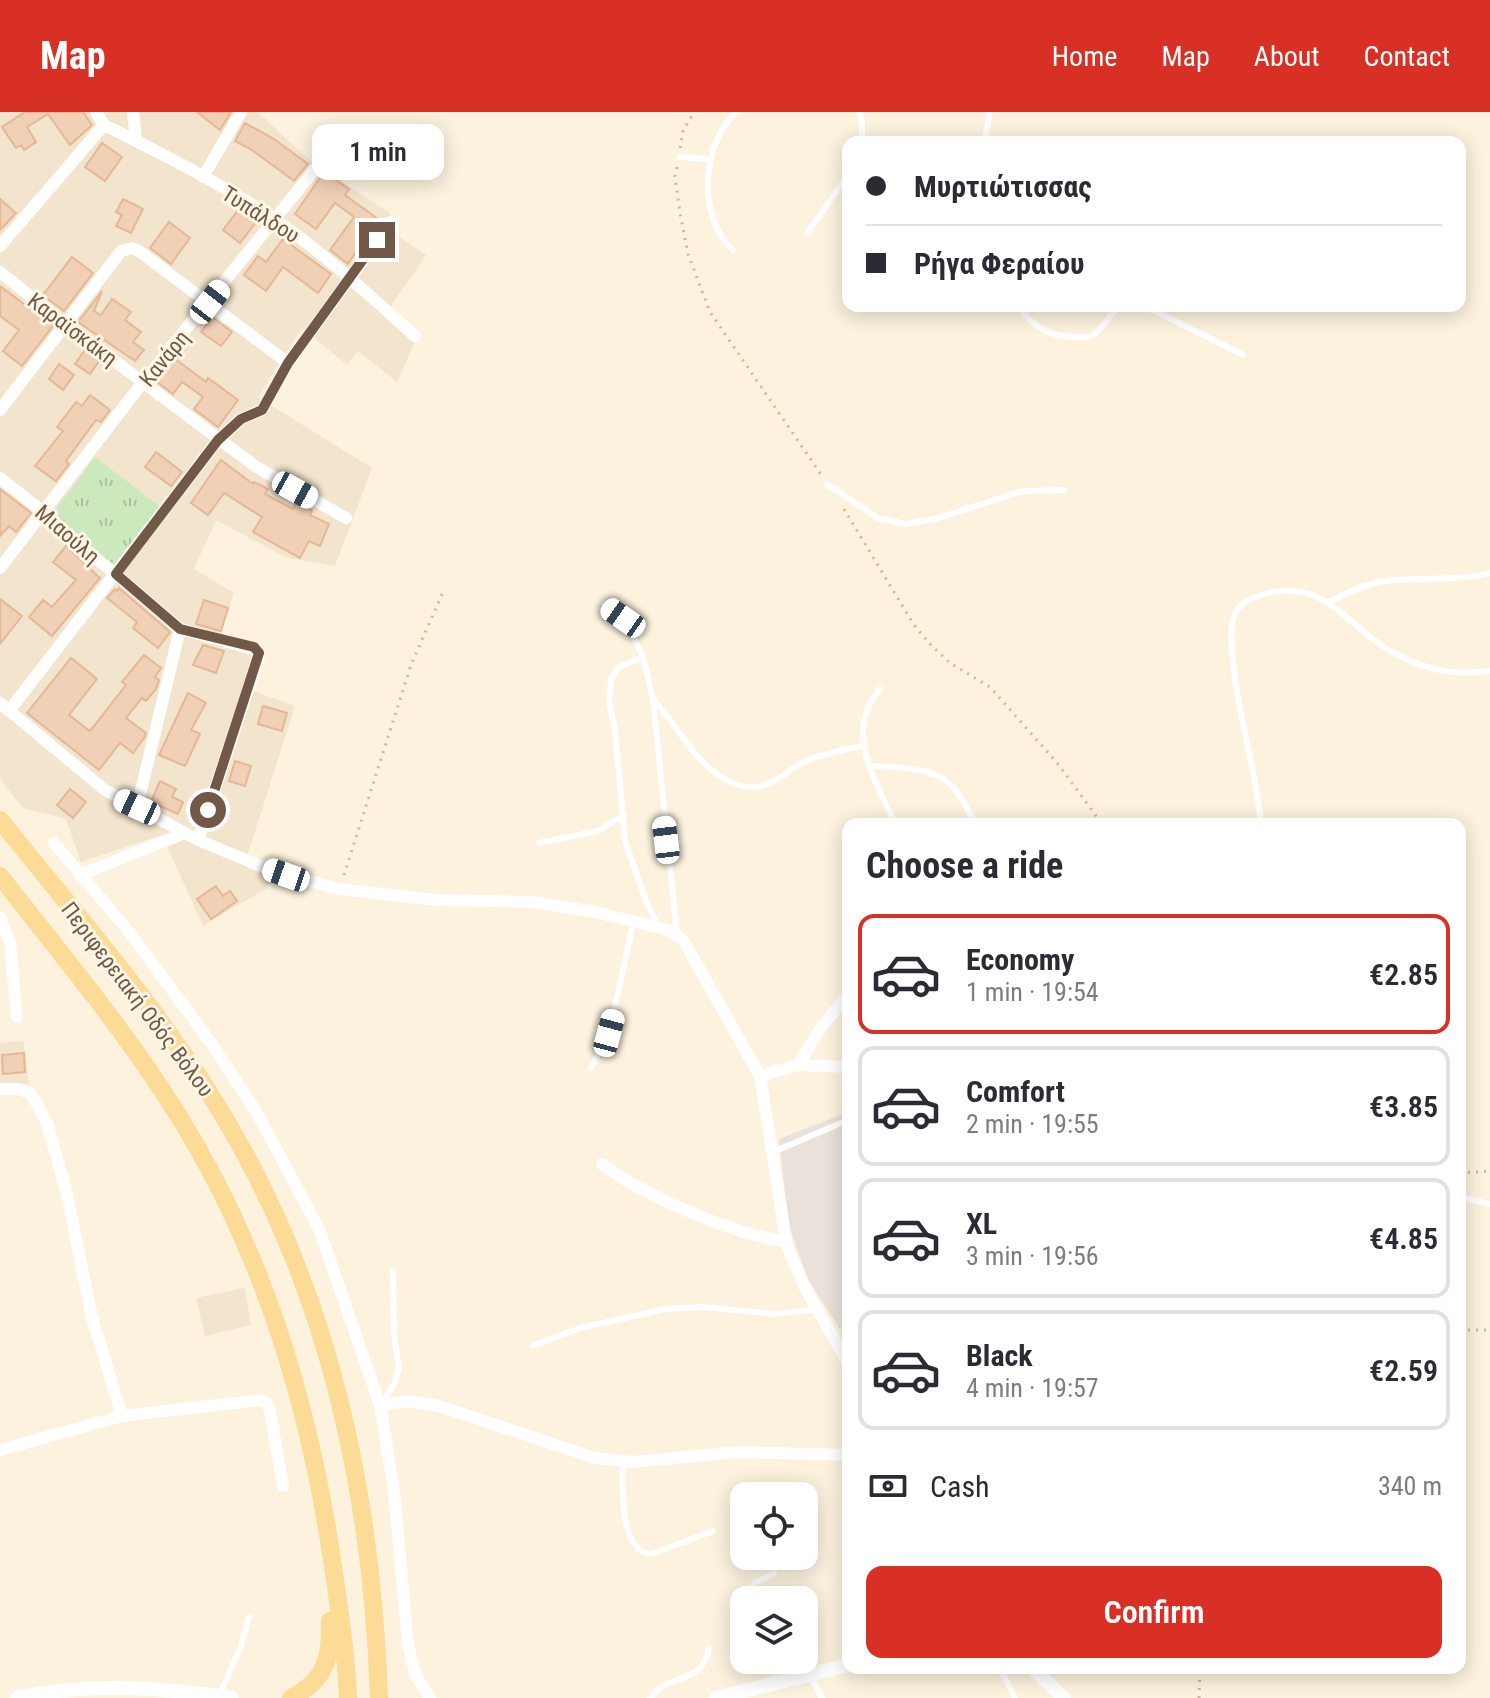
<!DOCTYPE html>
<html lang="en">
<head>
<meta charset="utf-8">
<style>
	body { margin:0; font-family:"Roboto Condensed",sans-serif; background:#f2f2f3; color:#2b2b33; height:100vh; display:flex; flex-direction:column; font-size:30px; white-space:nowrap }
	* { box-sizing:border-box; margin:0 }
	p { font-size:26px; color:#7c7c81 }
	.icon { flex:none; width:44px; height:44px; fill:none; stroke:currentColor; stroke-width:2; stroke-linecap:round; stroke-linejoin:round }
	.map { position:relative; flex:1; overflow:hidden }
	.panel { position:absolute; left:842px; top:706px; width:624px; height:856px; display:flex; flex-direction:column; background:#fff; border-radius:16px; box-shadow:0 4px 20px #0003 }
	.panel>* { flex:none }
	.banner { position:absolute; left:842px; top:24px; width:624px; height:176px; border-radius:16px; box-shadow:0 4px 20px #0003; display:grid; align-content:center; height:176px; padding:0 24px; background:#fff }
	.fabs { position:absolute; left:730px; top:1370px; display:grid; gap:16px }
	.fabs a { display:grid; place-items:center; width:88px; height:88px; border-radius:16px; background:#fff; box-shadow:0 4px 20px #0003; font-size:40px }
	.end { position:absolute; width:36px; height:36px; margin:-18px; border:10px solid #715847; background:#fff; box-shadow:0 0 0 4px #fff }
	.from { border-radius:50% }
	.bubble { position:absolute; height:56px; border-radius:16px; background:#fff; box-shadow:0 4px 20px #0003; font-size:26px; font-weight:600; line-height:56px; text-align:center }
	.car { position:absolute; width:24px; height:48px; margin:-24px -12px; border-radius:10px; box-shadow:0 0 6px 2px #0007; background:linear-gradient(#fff 24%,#345 0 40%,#fff 0 76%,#345 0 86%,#fff 0) }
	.banner b { display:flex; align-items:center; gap:28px; height:76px; font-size:30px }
	.banner b+b { border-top:2px solid #e1e1e2 }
	.banner i { width:20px; height:20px; background:#2b2b33 }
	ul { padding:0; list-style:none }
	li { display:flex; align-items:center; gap:24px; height:120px; margin:0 16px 12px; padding:0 8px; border:4px solid #e1e1e2; border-radius:16px }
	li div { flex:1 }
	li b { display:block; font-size:30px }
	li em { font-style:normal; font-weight:600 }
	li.active { border-color:#d93025 }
	li>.icon { width:72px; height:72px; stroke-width:1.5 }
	h2 { padding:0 24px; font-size:36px; line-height:96px }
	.pay { display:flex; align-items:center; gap:20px; height:88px; padding:0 24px; font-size:30px }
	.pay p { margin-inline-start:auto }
	.action { display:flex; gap:16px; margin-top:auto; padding:16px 24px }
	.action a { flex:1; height:92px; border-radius:16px; background:#d93025; color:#fff; font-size:32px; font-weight:600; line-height:92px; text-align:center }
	header { display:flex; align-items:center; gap:48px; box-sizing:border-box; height:112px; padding:0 40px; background:#d93025; color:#fff }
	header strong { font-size:38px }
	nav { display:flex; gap:44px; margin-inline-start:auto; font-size:28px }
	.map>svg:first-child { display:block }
</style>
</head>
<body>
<header>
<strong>Map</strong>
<nav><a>Home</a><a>Map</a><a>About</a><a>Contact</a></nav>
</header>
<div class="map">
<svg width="1490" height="1586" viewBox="0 0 1490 1586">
	<defs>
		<pattern id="park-tufts" width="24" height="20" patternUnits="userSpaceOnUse" patternTransform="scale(2)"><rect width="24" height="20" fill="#cce9bd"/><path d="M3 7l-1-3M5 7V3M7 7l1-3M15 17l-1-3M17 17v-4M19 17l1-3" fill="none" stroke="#aac09b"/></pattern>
	</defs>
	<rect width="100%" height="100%" fill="#fcf2de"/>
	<g fill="#f3e4cd">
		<polygon points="0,0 258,0 307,46 391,102 383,114 426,143 384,204 415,230 397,270 358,239 347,253 302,216 258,285 372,356 335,454 287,446 216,408 194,457 234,481 219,528 253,539 242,575 295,594 244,754 272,765 267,776 203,814 162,723 81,750 66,707 23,696 0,667"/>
		<polygon points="23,929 29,972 0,973 0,931"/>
		<polygon points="245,1176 251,1213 205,1224 196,1186"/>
	</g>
	<polygon fill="#eae2da" points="848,1000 848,1216 840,1217 809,1169 789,1115 779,1027"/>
	<polygon fill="url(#park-tufts)" points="95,345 162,396 116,455 51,404"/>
	<g fill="#f1d1b6" stroke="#e4b896" stroke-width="2">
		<polygon points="25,0 83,0 92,13 70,33 48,2 27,15 36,30 24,38 21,33 16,36 2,15"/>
		<polygon points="197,0 231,0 220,18"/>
		<polygon points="245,11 274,27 308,52 294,69 252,38 235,29"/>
		<polygon points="102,31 122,45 105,69 85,55"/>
		<polygon points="324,60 349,77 345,83 378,107 348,152 330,138 354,105 335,91 316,117 295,102"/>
		<polygon points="0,87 16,101 0,118"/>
		<polygon points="123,87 143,97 131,121 116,114 122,103 116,100"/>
		<polygon points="239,97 256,110 240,131 223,118"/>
		<polygon points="169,110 190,126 171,152 150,136"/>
		<polygon points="283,127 331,162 318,181 283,155 266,179 244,163 258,144 266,150"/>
		<polygon points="72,145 93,161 64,199 43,183"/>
		<polygon points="0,174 53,214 22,254 3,239 19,218 0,204"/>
		<polygon points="102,179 94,199 101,203 112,187 131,200 125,208 141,220 133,230 144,238 135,249 78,210"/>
		<polygon points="212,205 232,220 221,234 201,220"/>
		<polygon points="85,238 99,249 90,262 75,252"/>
		<polygon points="174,246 206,270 208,266 238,288 218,315 194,297 203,285 182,270 173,282 156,269"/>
		<polygon points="59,252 74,263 63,278 49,267"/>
		<polygon points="90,283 110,298 101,310 96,308 66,349 69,352 56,369 35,354 63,319 57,315 76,290 82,294"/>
		<polygon points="156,340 182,360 171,374 145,355"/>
		<polygon points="221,348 253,372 254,370 268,377 265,382 293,397 296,391 312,398 310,403 329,412 320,434 309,429 300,446 253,420 262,405 224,381 208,403 191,391"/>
		<polygon points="0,377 31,401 16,420 9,414 0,424"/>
		<polygon points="66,434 100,466 52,524 29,505 43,488 52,495 76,468 53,450"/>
		<polygon points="119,476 170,520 158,536 133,516 137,510 107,486 115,477 117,479"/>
		<polygon points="0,487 22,504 0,532"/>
		<polygon points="204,488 228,496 221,519 196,512"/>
		<polygon points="203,533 224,539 216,561 193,553"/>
		<polygon points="144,543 161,556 155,565 159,568 156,577 146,589 142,586 126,606 146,621 144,626 133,641 120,631 99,658 27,601 71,546 97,567 69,603 90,619 126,573 122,570"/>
		<polygon points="188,581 206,591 191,618 200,622 185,654 159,643"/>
		<polygon points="263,594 287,601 282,619 258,612"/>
		<polygon points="235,649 251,654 245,674 229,669"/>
		<polygon points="160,669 176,677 172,685 183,690 178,702 151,690"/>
		<polygon points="70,677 86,690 73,706 57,693"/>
		<polygon points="216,774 223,784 230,779 237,789 211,807 197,787"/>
		<polygon points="24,941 25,960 3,962 2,943"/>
	</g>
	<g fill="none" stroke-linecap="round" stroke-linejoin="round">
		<g stroke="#d5b49a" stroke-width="3" stroke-dasharray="2 6" stroke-linecap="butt">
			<polyline points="680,36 683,19 694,0"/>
			<polyline points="677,55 675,64 680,101 688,142 710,200 822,364"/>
			<polyline points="844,397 914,513 930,532 950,551 990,575 1058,652 1102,712"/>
			<polyline points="344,763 411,553 443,480"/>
			<polyline points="1460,1061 1490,1059"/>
			<polyline points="1460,1218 1490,1218"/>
			<polyline points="1199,1586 1200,1556"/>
		</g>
		<g stroke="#fff" stroke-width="6">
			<polyline points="859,0 862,9 862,30"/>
			<polyline points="984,30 990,0"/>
			<polyline points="679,45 709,47"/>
			<polyline points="808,120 848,63"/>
			<path d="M 733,138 C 697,107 701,30 737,0"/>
			<path d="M 1019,194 C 1031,214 1048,224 1072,225 C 1078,225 1085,226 1091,224 C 1105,217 1109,198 1123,194"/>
			<polyline points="1145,194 1243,243"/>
			<polyline points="827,372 878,406 906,412 935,407 1022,379 1064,378"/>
			<path d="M 1327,491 C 1344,482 1360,474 1379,470 C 1416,463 1453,471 1490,461"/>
			<polyline points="604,492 623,506 631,520 643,545 653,587 677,822"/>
			<polyline points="643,545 619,555 611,567 609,590 615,618 625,729 646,789 659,815"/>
			<path d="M 880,577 C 842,619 877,670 895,712"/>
			<path d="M 653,587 C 670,605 682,627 699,646 C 717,665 743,683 770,671 C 783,665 794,654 808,648 C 825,641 844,638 862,634"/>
			<path d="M 868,654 C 894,655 933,654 952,674 C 963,685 968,699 975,712"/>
			<path d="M 1261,712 C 1256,657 1238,604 1233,550 C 1232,537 1229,520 1233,507 C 1236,494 1246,488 1258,484 C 1328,460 1349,522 1402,545 C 1434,560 1455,563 1490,559"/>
			<polyline points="539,731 598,719 624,703"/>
			<polyline points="591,956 609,921 634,808"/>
			<polyline points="773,1040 848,1008"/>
			<polyline points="1460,1085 1490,1092"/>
			<polyline points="532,1234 580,1216 666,1197 704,1195 775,1202 818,1197"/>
			<polyline points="382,1291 395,1270 399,1256 394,1222 393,1159"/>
			<path d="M 623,1349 C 622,1371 619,1440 651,1442 L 713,1419"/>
			<polyline points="745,1488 755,1471 774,1461"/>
			<polyline points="775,1548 786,1566"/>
			<polyline points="1000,1556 1015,1586"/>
			<polyline points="810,1563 822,1586"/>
			<polyline points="219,1584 241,1534 249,1505"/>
			<path d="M 650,1586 C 671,1559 702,1574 709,1536"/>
		</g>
		<g stroke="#fff" stroke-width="12">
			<path d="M 96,0 L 104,13 C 162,42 223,72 277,109 C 326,143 370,184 415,224"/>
			<polyline points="133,0 136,29"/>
			<polyline points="203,65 241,0"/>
			<polyline points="0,134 104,13"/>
			<polyline points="0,160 65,212 255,354 346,406"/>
			<polyline points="0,298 121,139 132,136 139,139 288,251"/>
			<polyline points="0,366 42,399 48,409 116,462 180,517 257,538 259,545 198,728"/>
			<polyline points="0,456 143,270 316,56"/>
			<polyline points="0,591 105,678 198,728 268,757 339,777 436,788 532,790 595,800 669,818 684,829 690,840 760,964 787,1134 805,1176 848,1251"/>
			<polyline points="9,599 218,328 241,307 262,298 288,251 391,110"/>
			<polyline points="137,695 180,517"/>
			<polyline points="54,731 130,821 214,935 257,1001 319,1117 380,1293 394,1379 408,1533 416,1564 430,1586"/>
			<polyline points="80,763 185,721"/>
			<polyline points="0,806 10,831 17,905"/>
			<polyline points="798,953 822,914 848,883"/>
			<polyline points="760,964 798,953 848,955"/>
			<polyline points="0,977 19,977 31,982 47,1011 66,1078 92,1205 122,1304"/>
			<path d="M 602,1052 C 641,1082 738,1125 786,1129"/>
			<polyline points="380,1293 409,1289 439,1294 595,1346 632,1350 738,1340 848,1343"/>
			<polyline points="0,1338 122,1304 261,1288 267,1291 270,1299 283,1374"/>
		</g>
		<g stroke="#fff" stroke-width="14">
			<polyline points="1032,1556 1064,1586"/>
			<path d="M 17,1586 C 86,1570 162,1575 232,1586"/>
			<polyline points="716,1586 848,1553"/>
		</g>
		<g stroke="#fbdb95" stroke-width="18">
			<path d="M 0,708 C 74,800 154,891 216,992 C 327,1170 372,1378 379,1586"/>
			<path d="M 0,764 C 61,842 125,918 178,1003 C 262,1138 307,1285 331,1441 C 338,1489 346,1538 348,1586"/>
			<path d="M 291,1586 C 326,1568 331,1546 330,1509"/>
		</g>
	</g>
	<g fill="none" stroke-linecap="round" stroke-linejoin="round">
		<polyline stroke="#715847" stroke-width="10" points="208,698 259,541 254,535 180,517 116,462 218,328 241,307 262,298 288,251 377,128"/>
	</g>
	<g text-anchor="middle" stroke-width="6" stroke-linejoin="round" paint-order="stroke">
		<g font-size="22" fill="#715847" stroke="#fff6e4">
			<text transform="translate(261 102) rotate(32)" y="8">Τυπάλδου</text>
			<text transform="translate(73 217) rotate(37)" y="8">Καραϊσκάκη</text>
			<text transform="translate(164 246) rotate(-51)" y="8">Κανάρη</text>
			<text transform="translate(68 422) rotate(41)" y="8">Μιαούλη</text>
			<text transform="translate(138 887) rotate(53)" y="8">Περιφερειακή Οδός Βόλου</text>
		</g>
	</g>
</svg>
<div class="fabs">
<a><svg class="icon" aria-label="locate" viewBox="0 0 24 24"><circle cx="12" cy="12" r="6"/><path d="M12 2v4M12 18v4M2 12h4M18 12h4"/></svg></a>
<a><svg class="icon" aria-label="layers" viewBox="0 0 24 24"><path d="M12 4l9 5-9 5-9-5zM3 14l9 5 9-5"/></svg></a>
</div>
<i class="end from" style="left:208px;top:698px"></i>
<i class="end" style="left:377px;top:128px"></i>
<div class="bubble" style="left:312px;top:12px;width:132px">1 min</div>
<i class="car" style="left:210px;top:190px;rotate:38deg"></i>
<i class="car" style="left:295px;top:378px;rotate:119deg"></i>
<i class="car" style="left:623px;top:506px;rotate:305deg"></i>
<i class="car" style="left:137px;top:695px;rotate:295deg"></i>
<i class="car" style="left:666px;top:728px;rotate:353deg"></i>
<i class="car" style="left:286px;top:763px;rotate:289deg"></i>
<i class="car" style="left:609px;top:921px;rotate:15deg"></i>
<div class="banner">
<b><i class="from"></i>Μυρτιώτισσας</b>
<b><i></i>Ρήγα Φεραίου</b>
</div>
<section class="panel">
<h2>Choose a ride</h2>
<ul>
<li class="active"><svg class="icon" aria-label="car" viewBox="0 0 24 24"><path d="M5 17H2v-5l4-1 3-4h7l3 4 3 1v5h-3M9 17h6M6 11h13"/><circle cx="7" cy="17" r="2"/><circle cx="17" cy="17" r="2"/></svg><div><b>Economy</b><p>1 min · 19:54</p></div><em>€2.85</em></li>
<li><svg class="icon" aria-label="car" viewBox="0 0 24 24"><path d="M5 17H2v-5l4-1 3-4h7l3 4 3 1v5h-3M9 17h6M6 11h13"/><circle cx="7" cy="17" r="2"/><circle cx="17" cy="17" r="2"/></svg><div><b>Comfort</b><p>2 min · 19:55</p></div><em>€3.85</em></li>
<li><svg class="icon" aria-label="car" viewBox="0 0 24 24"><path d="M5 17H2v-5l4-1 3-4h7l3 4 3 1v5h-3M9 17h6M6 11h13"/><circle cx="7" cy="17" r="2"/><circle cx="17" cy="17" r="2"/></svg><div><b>XL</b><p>3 min · 19:56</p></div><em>€4.85</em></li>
<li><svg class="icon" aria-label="car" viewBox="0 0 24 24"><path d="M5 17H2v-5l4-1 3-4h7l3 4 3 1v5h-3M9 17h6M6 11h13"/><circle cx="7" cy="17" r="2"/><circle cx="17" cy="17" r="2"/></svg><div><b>Black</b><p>4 min · 19:57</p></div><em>€2.59</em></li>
</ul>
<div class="pay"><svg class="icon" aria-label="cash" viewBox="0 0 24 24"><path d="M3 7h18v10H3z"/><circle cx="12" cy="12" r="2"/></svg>Cash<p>340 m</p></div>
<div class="action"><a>Confirm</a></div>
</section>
</div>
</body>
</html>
